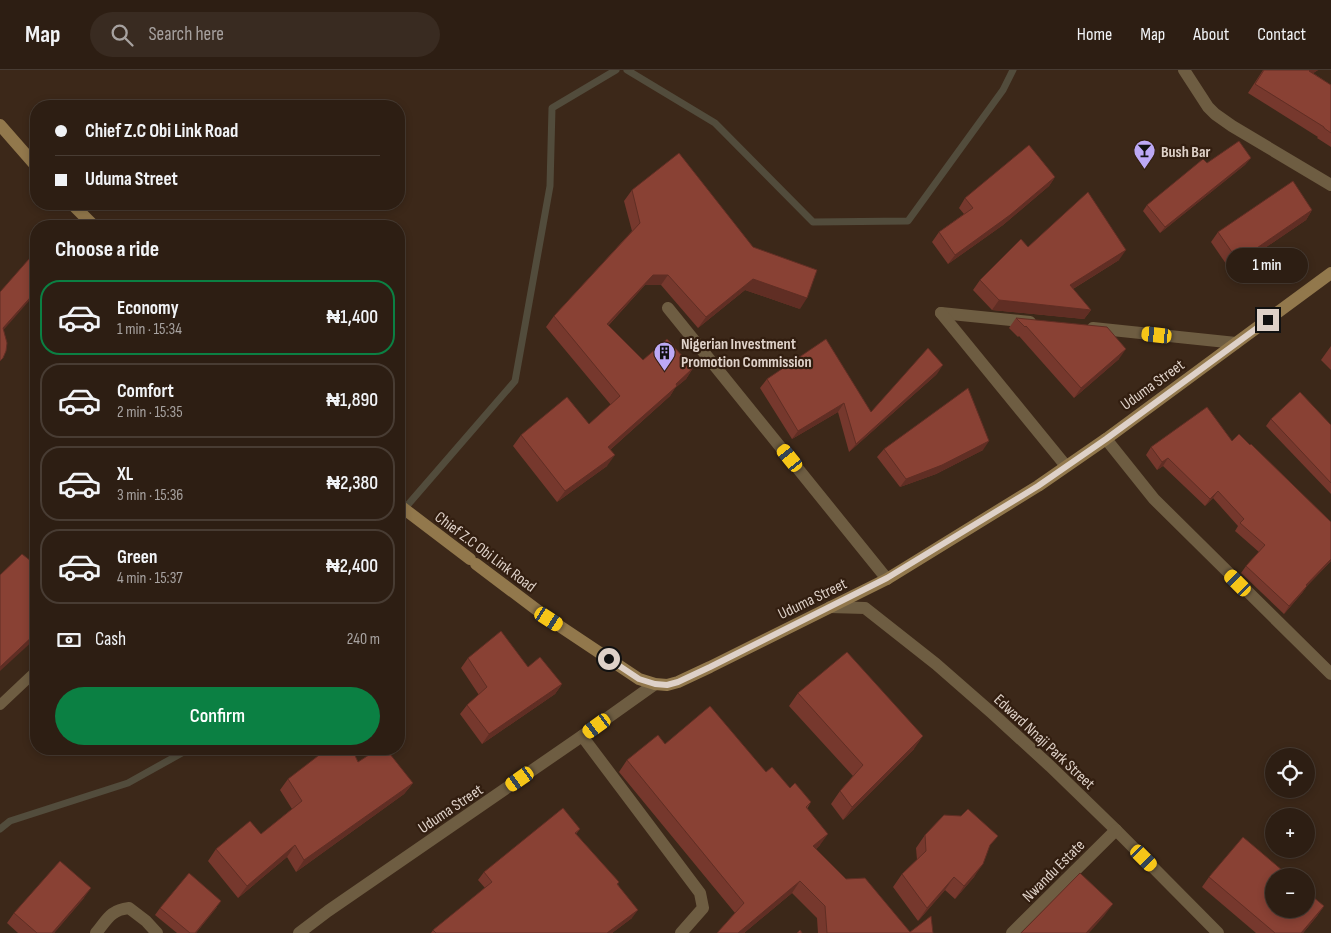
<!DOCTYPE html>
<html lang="en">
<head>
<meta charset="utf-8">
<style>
	body { margin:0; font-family:"Sofia Sans Condensed",sans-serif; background:#392b21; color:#f1f3f6; height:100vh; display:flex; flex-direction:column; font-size:19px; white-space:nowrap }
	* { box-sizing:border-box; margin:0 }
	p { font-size:16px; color:#a7a2a0 }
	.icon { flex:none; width:28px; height:28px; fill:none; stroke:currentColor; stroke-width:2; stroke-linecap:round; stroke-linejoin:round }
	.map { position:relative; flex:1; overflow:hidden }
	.side { position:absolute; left:30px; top:150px; width:375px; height:535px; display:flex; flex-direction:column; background:#2d1e13; border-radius:20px; box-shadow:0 2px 8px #0003,0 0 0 1px #483c33 }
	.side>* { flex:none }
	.guide { position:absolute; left:30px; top:30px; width:375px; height:110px; border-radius:20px; box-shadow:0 2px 8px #0003,0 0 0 1px #483c33; display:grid; align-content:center; height:110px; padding:0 25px; background:#2d1e13 }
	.fabs { position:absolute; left:1265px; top:678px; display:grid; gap:10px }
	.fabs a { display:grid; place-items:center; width:50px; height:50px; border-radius:50%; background:#2d1e13; box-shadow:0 2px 8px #0003,0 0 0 1px #483c33; font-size:25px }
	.end { position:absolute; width:22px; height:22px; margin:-11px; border:6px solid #ded1c8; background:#111; box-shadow:0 0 0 2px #111 }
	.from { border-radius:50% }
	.bubble { position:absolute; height:35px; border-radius:18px; background:#2d1e13; box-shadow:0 2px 8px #0003,0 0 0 1px #483c33; font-size:16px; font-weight:600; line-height:35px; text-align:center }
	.car { position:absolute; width:15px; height:30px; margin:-15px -8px; border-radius:6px; box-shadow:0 0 4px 1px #0007; background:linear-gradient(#f5c518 24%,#345 0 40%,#f5c518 0 76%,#345 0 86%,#f5c518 0) }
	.guide b { display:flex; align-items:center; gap:18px; height:48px; font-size:19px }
	.guide b+b { border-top:1px solid #483c33 }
	.guide i { width:12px; height:12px; background:#f1f3f6 }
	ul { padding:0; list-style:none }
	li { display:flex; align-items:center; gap:15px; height:75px; margin:0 10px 8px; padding:0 15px; border:2px solid #483c33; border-radius:20px }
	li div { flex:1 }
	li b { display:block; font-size:19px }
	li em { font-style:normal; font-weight:600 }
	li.current { border-color:#0b8043 }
	li>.icon { width:45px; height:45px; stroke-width:1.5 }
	h2 { padding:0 25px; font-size:22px; line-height:60px }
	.pay { display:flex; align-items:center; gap:12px; height:55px; padding:0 25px; font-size:19px }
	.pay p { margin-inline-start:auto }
	.primary-button { display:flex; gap:10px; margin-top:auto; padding:10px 25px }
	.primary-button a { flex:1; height:58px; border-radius:30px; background:#0b8043; color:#fff; font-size:20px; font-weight:600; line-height:58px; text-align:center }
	header { display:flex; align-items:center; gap:30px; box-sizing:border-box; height:70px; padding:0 25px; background:#2d1e13; border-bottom:1px solid #483c33 }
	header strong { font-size:24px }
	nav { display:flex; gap:28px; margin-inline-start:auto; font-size:18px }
	.search { width:350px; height:45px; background:#392b21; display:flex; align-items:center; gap:12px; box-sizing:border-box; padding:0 18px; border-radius:28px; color:#a7a2a0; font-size:19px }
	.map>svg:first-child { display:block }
</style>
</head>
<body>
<header>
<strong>Map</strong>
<div class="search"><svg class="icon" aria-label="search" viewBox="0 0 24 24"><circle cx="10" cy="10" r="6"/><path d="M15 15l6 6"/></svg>Search here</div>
<nav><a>Home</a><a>Map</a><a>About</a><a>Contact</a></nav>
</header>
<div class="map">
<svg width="1331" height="863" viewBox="0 0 1331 863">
	<rect width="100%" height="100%" fill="#3c2819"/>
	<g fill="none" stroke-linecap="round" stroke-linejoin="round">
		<g stroke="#524c3c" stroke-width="7">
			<polyline points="627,0 715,53 813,152 908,151 1003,20 1013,0"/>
			<polyline points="399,445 515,311 550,116 552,38 616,0"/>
			<polyline points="0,759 10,751 128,713 189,679"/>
		</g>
		<polyline stroke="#6e5d42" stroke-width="10" points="0,635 36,601"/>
		<g stroke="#6e5d42" stroke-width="12">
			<polyline points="1184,0 1208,37 1215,44 1232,56 1331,115"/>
			<polyline points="668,238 887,509"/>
			<polyline points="941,243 1030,252"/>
			<polyline points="941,243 1066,396"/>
			<polyline points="1093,258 1236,273"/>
			<polyline points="1106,369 1154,429 1331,604"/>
			<polyline points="830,537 865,538 936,594 992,643 1050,696 1116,760 1218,863"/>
			<polyline points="582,666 700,823 703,838 681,863"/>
			<path d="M 96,863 C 107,850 110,840 129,838 L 146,851 L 157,863"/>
			<polyline points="299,863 328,841 582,666 655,614"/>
			<polyline points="1012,863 1116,760"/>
		</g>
		<g stroke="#92784c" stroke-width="12">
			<polyline points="0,55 36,96"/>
			<polyline points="72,134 94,156"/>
			<polyline points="399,435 470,489"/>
			<polyline points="476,494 549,549 639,609 655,614 667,615 678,612 710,597 887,509 1038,416 1106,369 1331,203"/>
		</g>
	</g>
	<g fill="#76382d">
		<polygon points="1263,0 1318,0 1313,3 1331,15 1331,77 1317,68 1318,67 1248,23"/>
		<polygon points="1246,94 1160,163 1143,141 1147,135"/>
		<polygon points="1055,107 1049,116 1003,155 948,194 932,172 939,162 964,144 959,138 965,128"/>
		<polygon points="632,120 800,239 745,220 698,258 661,215 645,215 608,256 643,290 693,298 686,309 675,318 670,326 610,380 607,396 557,432 513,376 521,365 589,354 611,335 546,257 554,246 632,161 624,131"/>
		<polygon points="1312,140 1306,150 1231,201 1211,172 1218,162"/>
		<polygon points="1028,177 1119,190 1073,219 1091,240 1084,249 992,240 973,220 980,210"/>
		<polygon points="1016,248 1119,289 1074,328 1019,266 1018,267 1009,258"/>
		<polygon points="1331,276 1331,300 1321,290"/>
		<polygon points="937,304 849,382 838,342 792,369 760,318 767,309 871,342"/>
		<polygon points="1271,349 1331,355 1331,424 1266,356"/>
		<polygon points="1232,371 1331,452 1331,491 1307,516 1302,523 1284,544 1241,503 1246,496 1259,482 1235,461 1238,456 1213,428 1205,436 1163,396 1157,400 1146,385 1151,377"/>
		<polygon points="884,379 983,380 936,404 900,417 877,387"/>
		<polygon points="468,588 528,597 562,614 555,624 482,674 460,644 467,635 479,625 461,598"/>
		<polygon points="798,623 914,679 843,750 831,734 840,721 853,706 789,636"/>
		<polygon points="665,674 766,702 811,732 807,739 820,775 816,779 846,809 910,862 933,863 818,863 817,848 792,823 744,863 717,863 735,843 619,702 627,690"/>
		<polygon points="358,692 413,713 404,724 296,802 287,787 238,828 208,791 216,779 261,764 292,739 280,720 288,709"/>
		<polygon points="961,746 988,779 974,807 955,829 945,820 918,851 893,817 902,804 917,790 916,778 925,765"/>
		<polygon points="580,759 576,764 619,812 618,814 632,848 612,863 431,863 433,860 485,818 478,810 484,802"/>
		<polygon points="1209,807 1324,836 1317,846 1303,863 1256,863 1202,817"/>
		<polygon points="84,828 54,863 18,863 7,853 14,843"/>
		<polygon points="217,837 196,863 177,863 155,845 160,838"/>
	</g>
	<g fill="#602e24">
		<polygon points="1310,0 1318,0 1302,11 1309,1"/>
		<polygon points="1251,88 1246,94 1160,163 1165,157"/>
		<polygon points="1055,107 1049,116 1003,155 948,194 955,185"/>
		<polygon points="1312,140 1306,150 1231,201 1238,191"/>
		<polygon points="1126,180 1119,190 1063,225 1070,215"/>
		<polygon points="653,205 668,205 661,215 645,215 599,265 607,254"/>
		<polygon points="753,209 807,228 800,239 745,220 698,258 706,247"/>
		<polygon points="36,221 36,223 0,264 3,258"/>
		<polygon points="999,230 1091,240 1084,249 992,240"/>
		<polygon points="1126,279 1119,289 1074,328 1081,318"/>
		<polygon points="943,295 937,304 849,382 856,374"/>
		<polygon points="693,298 686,309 675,318 670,326 601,388 608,377 676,314"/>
		<polygon points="844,333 838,342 792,369 798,361"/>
		<polygon points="989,371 983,380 936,404 900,417 906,409"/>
		<polygon points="615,385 607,396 557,432 565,421"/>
		<polygon points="1168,388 1163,396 1157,400 1162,392"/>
		<polygon points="1218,421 1213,428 1205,436 1210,429"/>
		<polygon points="1331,489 1331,491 1301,522 1306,515"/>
		<polygon points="1307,516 1302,523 1284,544 1289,536"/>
		<polygon points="36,563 36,568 0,601 0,597"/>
		<polygon points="562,614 555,624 482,674 489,664"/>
		<polygon points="923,666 914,679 843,750 852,737"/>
		<polygon points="413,713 404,724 296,802 304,790"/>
		<polygon points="828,764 820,775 805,788 813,776"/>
		<polygon points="295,775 287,787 238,828 247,816"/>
		<polygon points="983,794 974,807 955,829 964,816"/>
		<polygon points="954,807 945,820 918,851 927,838"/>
		<polygon points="800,811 792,823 744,863 738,863"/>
		<polygon points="91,818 84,828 54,863 52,863"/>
		<polygon points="221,831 196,863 195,863"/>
		<polygon points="1113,834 1104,846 1089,863 1086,863"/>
		<polygon points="1324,836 1317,846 1303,863 1301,863"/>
		<polygon points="638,840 632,848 612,863 607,863"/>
	</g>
	<g fill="#894134" stroke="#602e24">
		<polygon points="1264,0 1310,0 1309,1 1331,15 1331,63 1324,58 1324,57 1255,14"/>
		<polygon points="1239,71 1251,88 1165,157 1147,135 1203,89 1207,93"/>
		<polygon points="1029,75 1055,107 1010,145 955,185 939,162 973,138 965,128"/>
		<polygon points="679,83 753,177 817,200 807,228 753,209 706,247 668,205 653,205 607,254 643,290 667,269 693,298 676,314 677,316 608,377 615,385 565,421 521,365 567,327 589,354 620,326 554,246 640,153 632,120"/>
		<polygon points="1293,111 1312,140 1238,191 1218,162"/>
		<polygon points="1088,122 1126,180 1070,215 1091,240 999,230 980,210 1021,169 1028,177"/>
		<polygon points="36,181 36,221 3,258 7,273 6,281 3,288 0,291 0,222"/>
		<polygon points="1016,248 1107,257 1126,279 1081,318 1026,256 1025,257"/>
		<polygon points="826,269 871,342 928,278 943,295 856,374 844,333 798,361 767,309"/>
		<polygon points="968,318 989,371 942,395 906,409 884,379"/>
		<polygon points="1300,322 1331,355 1331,413 1271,349"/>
		<polygon points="1207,337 1232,371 1239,364 1250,375 1251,374 1331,452 1331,489 1306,515 1307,516 1289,536 1246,496 1265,475 1240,453 1244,449 1218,421 1210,429 1168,388 1162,392 1151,377"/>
		<polygon points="22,484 36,495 36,563 0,597 0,505"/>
		<polygon points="501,561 528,597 540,587 562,614 489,664 467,635 487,617 468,588"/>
		<polygon points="847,582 923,666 852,737 840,721 863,695 798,623"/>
		<polygon points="710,636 766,702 772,697 790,718 795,713 811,732 806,737 828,764 813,776 846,809 865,808 910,862 931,846 933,863 827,863 825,836 800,811 738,863 717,863 744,833 627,690 658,665 665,674"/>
		<polygon points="327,679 352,679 358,692 378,679 386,679 413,713 304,790 295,775 247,816 216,779 250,751 261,764 302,731 288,709"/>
		<polygon points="563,738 580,759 575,763 619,812 617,814 638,840 607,863 436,863 433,860 492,812 484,802"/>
		<polygon points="968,739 998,766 990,775 983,794 964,816 954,807 927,838 902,804 926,781 925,765 944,745 961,746"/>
		<polygon points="1243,767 1289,806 1274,806 1274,839 1306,839 1306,821 1324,836 1301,863 1275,863 1209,807"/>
		<polygon points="60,791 91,818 52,863 37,863 14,843"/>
		<polygon points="189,803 221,831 195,863 190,863 160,838"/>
		<polygon points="1080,803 1113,834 1086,863 1021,863"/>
		<polygon points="800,860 802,863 797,863"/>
	</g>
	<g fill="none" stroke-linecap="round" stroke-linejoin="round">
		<polyline stroke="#ded1c8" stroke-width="6" points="609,589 639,609 655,614 667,615 678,612 710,597 887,508 1038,416 1106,369 1268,250"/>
	</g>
	<defs>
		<symbol id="bar-pin" viewBox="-11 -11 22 30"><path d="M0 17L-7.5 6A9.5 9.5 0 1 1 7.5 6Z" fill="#bda9f5" stroke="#321e10"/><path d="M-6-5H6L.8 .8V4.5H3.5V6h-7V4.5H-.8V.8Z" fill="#111"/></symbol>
		<symbol id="building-pin" viewBox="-11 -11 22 30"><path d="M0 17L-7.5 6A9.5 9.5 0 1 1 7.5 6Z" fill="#bda9f5" stroke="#321e10"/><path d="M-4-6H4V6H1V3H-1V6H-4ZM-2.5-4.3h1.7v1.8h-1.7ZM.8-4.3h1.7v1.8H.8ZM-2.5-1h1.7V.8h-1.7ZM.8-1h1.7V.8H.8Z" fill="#111"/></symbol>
	</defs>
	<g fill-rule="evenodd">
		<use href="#bar-pin" x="1132" y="68" width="25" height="34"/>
		<use href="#building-pin" x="652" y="270" width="25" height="34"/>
	</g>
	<g text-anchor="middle" stroke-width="4.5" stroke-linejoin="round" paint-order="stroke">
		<g font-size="16" font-weight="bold" fill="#ded1c8" stroke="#321e10" text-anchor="start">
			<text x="1161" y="87">Bush Bar</text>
			<text x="681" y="279">Nigerian Investment<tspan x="681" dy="18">Promotion Commission</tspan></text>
		</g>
		<g font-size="16" fill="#ded1c8" stroke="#321e10">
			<text transform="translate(1152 314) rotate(-36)" y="6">Uduma Street</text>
			<text transform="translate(486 481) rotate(37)" y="6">Chief Z.C Obi Link Road</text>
			<text transform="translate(812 528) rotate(-26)" y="6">Uduma Street</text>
			<text transform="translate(1045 671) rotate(43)" y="6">Edward Nnaji Park Street</text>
			<text transform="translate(450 738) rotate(-34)" y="6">Uduma Street</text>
			<text transform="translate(1053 800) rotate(-45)" y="6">Nwandu Estate</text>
		</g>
	</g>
</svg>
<div class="fabs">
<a><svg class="icon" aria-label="locate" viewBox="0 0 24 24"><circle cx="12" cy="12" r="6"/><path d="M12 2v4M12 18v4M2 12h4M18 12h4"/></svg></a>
<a>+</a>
<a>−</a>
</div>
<i class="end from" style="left:609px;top:589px"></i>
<i class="end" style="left:1268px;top:250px"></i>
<div class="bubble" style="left:1226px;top:178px;width:82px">1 min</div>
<i class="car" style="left:1157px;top:265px;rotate:276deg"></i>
<i class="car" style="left:790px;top:388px;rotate:321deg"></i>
<i class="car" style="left:1238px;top:513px;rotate:315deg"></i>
<i class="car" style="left:549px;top:549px;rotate:123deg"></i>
<i class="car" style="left:597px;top:656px;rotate:234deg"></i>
<i class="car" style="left:520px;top:709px;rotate:235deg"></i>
<i class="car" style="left:1144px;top:788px;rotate:135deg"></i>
<div class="guide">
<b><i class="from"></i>Chief Z.C Obi Link Road</b>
<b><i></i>Uduma Street</b>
</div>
<section class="side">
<h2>Choose a ride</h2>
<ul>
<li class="current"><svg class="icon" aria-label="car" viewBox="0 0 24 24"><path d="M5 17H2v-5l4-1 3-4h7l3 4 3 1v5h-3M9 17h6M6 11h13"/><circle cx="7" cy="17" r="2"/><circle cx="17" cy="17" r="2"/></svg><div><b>Economy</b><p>1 min · 15:34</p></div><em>₦1,400</em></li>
<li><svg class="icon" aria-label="car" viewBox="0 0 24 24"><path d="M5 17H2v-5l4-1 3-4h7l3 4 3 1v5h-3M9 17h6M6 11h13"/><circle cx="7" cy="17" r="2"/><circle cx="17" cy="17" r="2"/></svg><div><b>Comfort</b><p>2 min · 15:35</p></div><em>₦1,890</em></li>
<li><svg class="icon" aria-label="car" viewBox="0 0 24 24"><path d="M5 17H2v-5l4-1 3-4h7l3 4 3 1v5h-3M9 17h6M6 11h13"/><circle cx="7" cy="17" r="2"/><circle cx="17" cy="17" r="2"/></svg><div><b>XL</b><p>3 min · 15:36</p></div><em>₦2,380</em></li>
<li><svg class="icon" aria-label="car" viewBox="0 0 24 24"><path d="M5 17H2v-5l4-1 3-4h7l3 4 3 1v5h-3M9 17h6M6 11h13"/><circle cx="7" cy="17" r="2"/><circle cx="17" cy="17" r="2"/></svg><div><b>Green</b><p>4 min · 15:37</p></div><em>₦2,400</em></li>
</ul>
<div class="pay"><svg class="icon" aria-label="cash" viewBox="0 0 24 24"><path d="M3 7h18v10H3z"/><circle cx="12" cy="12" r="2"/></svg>Cash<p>240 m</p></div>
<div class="primary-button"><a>Confirm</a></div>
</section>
</div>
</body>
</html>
